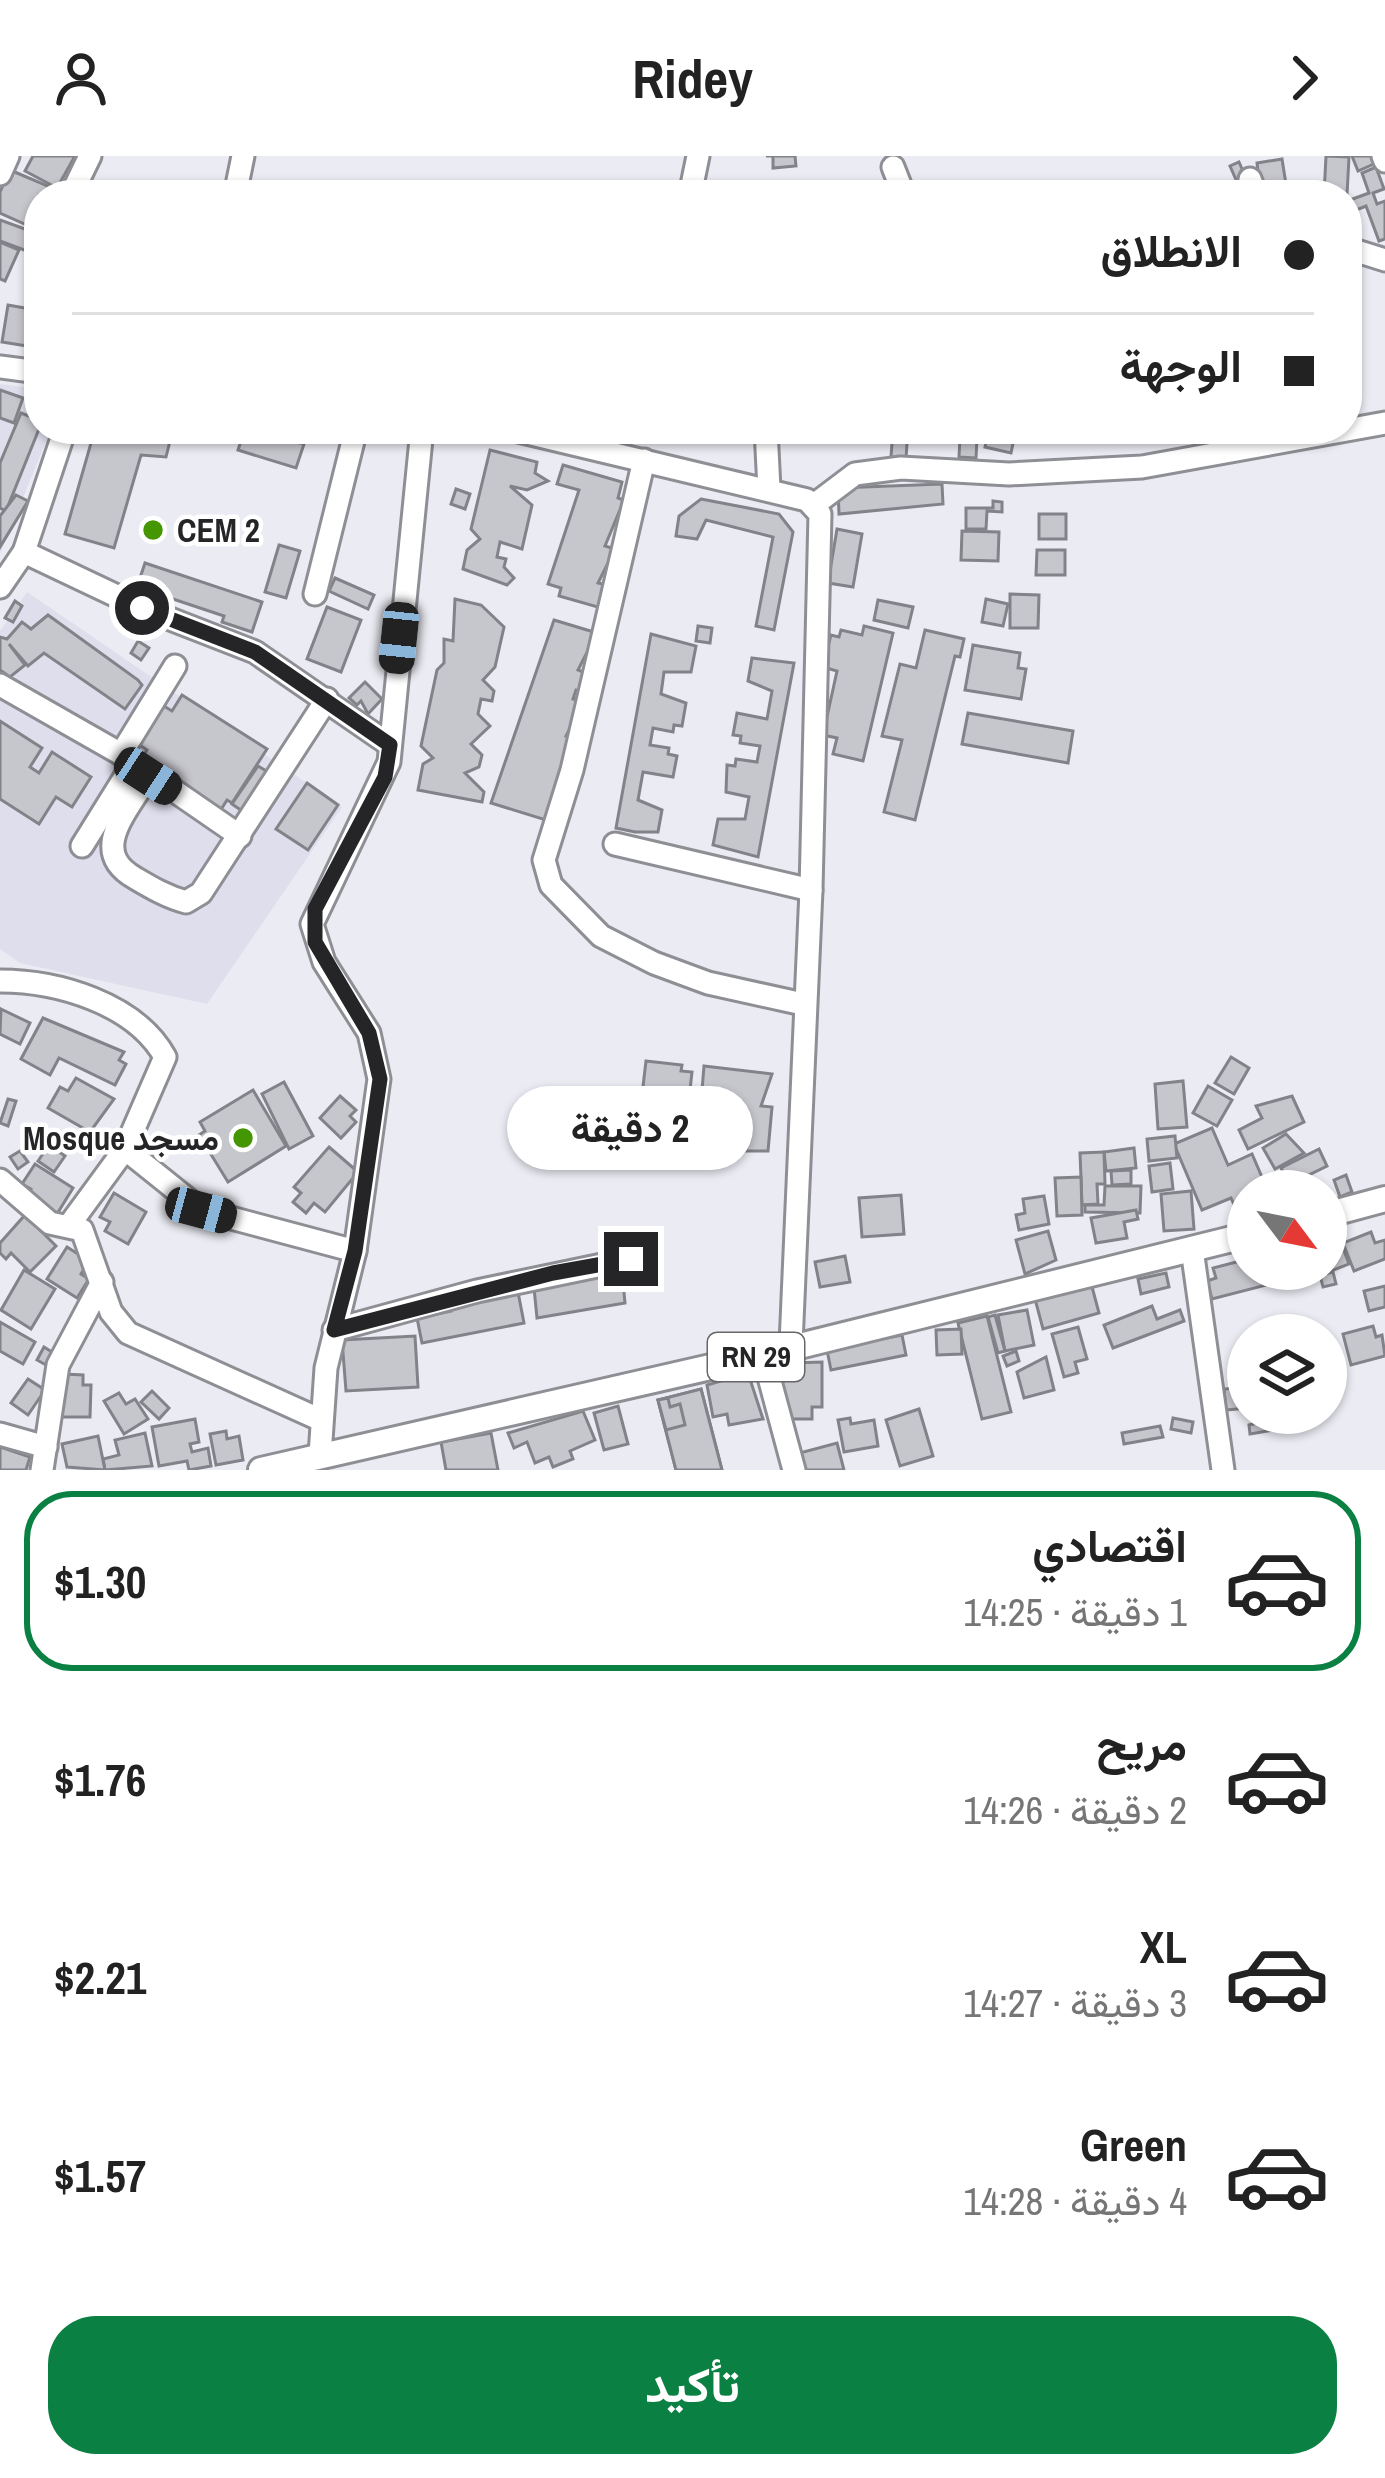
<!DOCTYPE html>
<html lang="ar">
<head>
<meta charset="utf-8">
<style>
	body { margin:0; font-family:"Archivo Narrow",Vazirmatn,sans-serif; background:#f6f6f6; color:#222; direction:rtl; height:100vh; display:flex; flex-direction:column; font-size:45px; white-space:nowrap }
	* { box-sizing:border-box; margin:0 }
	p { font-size:39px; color:#767676 }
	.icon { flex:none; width:66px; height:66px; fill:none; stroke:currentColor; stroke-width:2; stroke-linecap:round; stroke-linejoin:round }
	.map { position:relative; height:1314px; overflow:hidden; direction:ltr }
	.sheet { display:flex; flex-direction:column; background:#fff; flex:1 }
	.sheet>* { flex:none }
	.banner { position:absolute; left:24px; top:24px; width:1338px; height:264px; border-radius:48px; box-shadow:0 3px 9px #0004; direction:rtl; display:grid; align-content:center; height:264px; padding:0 48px; background:#fff }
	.needle { width:78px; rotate:122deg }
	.tools { position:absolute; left:1227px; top:1014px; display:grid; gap:24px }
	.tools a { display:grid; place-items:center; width:120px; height:120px; border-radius:50%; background:#fff; box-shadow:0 3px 9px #0004; font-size:60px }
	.end { position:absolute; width:54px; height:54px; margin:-27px; border:15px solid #252527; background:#fff; box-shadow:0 0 0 6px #fff }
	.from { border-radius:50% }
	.bubble { position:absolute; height:84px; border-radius:42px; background:#fff; box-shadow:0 3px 9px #0004; font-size:39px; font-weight:700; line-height:84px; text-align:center; direction:rtl }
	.car { position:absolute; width:36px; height:72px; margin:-36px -18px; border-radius:15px; box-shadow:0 0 9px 3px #0007; background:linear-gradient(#222 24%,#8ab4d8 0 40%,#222 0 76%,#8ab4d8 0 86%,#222 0) }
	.banner b { display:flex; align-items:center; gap:42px; height:114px; font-size:45px }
	.banner b+b { border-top:3px solid #e0e0e0 }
	.banner i { width:30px; height:30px; background:#222 }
	ul { padding:21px 0 0; list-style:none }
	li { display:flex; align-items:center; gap:36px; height:180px; margin:0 24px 18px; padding:0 24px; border:6px solid transparent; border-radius:48px }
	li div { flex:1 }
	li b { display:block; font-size:45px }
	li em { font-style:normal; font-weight:700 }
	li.current { border-color:#0b8043 }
	li>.icon { width:108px; height:108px; stroke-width:1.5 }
	.button { display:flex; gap:24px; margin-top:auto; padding:24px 48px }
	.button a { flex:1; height:138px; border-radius:48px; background:#0b8043; color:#fff; font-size:48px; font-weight:700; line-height:138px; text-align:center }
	header { display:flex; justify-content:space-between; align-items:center; height:156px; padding:0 48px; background:#fff; font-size:54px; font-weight:700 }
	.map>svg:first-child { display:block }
</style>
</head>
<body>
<header><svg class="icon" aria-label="forward" viewBox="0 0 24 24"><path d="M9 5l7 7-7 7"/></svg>Ridey<svg class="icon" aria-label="person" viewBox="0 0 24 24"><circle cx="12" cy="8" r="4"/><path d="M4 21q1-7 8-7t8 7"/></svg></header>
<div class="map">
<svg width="1385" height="1314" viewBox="0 0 1385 1314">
	<rect width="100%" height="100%" fill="#ebebf3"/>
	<g fill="#dfdeed">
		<polygon points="0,228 39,233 39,273 51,273 0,398"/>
		<polygon points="27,436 342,651 207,848 20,807 0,793 0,475"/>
	</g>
	<g fill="#c6c6cd" stroke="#828289" stroke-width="3">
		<polygon points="33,0 75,0 57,32 25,15"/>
		<polygon points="766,0 795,0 796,10 773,12 773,0"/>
		<polygon points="1326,0 1349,1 1347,39 1324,39"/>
		<polygon points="1352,0 1373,0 1376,7 1358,15"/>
		<polygon points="1282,3 1286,28 1260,31 1257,7"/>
		<polygon points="1239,6 1250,31 1241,35 1230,10"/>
		<polygon points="1376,11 1384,33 1373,37 1377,48 1385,45 1385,83 1379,85 1366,50 1354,55 1350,44 1369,37 1362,17"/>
		<polygon points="10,14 55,33 53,39 39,39 38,74 0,57 0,36"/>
		<polygon points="1163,27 1207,33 1207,39 1161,39"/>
		<polygon points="0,64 33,76 27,95 0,85"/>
		<polygon points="0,86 19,94 5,125 0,123"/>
		<polygon points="38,145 39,165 31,164 27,190 2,186 8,149 36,154"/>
		<polygon points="0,234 23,242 14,267 0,262"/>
		<polygon points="21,257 39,264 39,273 6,355 0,352 0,307"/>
		<polygon points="95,273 173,273 166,301 141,299 114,392 65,378"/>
		<polygon points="245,273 304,288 296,312 238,294"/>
		<polygon points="637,273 666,273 661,284"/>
		<polygon points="893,273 908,273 906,302 891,301"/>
		<polygon points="989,273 1016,273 1011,297 985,291"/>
		<polygon points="960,281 977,282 976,302 959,301"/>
		<polygon points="490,294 537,306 535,317 548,325 527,334 510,330 532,349 522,393 500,386 497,401 506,403 504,411 514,422 507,429 463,413 467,394 480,383 471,373"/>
		<polygon points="563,309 622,326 618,342 624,344 605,390 615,393 598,427 607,429 601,452 559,440 561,432 548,428 579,334 557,328"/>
		<polygon points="942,328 943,348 839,358 838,332"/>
		<polygon points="456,333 470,338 465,353 451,348"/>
		<polygon points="16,339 28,345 0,391 0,360"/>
		<polygon points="701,343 779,358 793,376 774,474 756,470 773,381 706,364 697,383 676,380 679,360"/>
		<polygon points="993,345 1002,346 1002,356 987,355 986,373 966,373 966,352 993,352"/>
		<rect x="1039" y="358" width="27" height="25"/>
		<polygon points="837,373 862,378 853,431 828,427"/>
		<polygon points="962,375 999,376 998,405 961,404"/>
		<polygon points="279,389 300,395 286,442 265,436"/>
		<polygon points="1037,394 1065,394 1065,419 1036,419"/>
		<polygon points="145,407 262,446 252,476 222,466 224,460 137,431"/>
		<polygon points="335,422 374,439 368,453 329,435"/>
		<polygon points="1010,438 1039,439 1038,472 1010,472"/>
		<polygon points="455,443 481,449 504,471 495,511 483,524 494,535 492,545 481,543 478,558 490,570 471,588 482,599 479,611 465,617 484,636 482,646 418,634 423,608 433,602 421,590 437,514 444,507 444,483 453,485"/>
		<polygon points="986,443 1008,448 1003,470 982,466"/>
		<polygon points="878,444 913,451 908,472 874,464"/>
		<polygon points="15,445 22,450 13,466 5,462"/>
		<polygon points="327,451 361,464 341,516 307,503"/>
		<polygon points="48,459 138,524 142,529 125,553 44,497 28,510 9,488 25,509 10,521 0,514 0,481 7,483 22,466 31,473"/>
		<polygon points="554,464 597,477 578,514 588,518 583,536 576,534 573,543 583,546 566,580 576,583 562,609 570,612 549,665 491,647"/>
		<polygon points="698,470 712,472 710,487 696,485"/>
		<polygon points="864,470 893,477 863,605 833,598 837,582 823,579 837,515 823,511 831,479 839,481 841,474 862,479"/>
		<polygon points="925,474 964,483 960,501 955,500 915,664 884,656 902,584 882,580 900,508 916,512"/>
		<polygon points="651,478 696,490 691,516 664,516 661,538 686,547 682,570 674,569 673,576 653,572 650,589 669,592 668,598 677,600 673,621 643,616 638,644 662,654 658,676 635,676 616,672"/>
		<polygon points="138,485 149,492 141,504 131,497"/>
		<polygon points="973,489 1020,497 1018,512 1026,513 1021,543 965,534"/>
		<polygon points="752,502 794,507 758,701 713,689 718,663 745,663 749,641 726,636 727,609 735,610 736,603 757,606 760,590 740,587 741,580 733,579 737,557 767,563 772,535 748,525"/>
		<polygon points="365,526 382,543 368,558 361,545 357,549 349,542"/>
		<polygon points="182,539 267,593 232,647 227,644 217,660 137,609 147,594 134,585 159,547 172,555"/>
		<polygon points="968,557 1073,575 1068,607 962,588"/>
		<polygon points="0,565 42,592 30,611 39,617 52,596 91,621 72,651 56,641 39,668 0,643"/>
		<polygon points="258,610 268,616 242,655 232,648"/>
		<polygon points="307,627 338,649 308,694 276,673"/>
		<polygon points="1,853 30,867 20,888 0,878"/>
		<polygon points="43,862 124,896 119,904 126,908 115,929 59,902 50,919 21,903"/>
		<polygon points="1231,901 1249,912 1234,938 1215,927"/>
		<polygon points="646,905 682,909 681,915 692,916 686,969 658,966 657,975 638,973"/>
		<polygon points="704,910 772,918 761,950 772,951 768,995 697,995"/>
		<polygon points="76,922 114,943 90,976 48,952 60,931 68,935"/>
		<polygon points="1183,925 1187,971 1158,973 1155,928"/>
		<polygon points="284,926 313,980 289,993 262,938"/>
		<polygon points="1208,930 1232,944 1217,970 1193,957"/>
		<polygon points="253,934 286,990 228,1026 199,979 205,975 200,966"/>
		<polygon points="340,940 356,954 350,960 356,966 341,982 320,962"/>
		<polygon points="1292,940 1304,966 1248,993 1239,974 1262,962 1256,950"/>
		<polygon points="8,943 16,945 8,970 0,967"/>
		<polygon points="1212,972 1228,1009 1252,998 1268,1035 1248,1035 1248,1045 1235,1051 1231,1042 1202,1054 1174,988"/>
		<polygon points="1286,978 1304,997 1275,1013 1263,992"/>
		<polygon points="1175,980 1177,1002 1149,1005 1147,983"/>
		<polygon points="49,989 65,1000 54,1016 38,1005"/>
		<polygon points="329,991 358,1016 325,1056 314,1047 306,1057 293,1046 301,1037 294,1031"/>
		<polygon points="1134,992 1136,1012 1106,1015 1104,996"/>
		<polygon points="1319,993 1327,1010 1309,1019 1314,1029 1292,1035 1281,1012"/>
		<polygon points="20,995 28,1006 18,1013 10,1001"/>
		<polygon points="1104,996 1105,1028 1097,1028 1098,1048 1082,1049 1080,997"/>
		<polygon points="1170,1007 1173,1033 1152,1036 1149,1010"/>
		<polygon points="35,1008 73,1032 57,1058 27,1040 31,1033 22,1028"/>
		<polygon points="1131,1014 1131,1028 1112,1029 1111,1015"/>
		<polygon points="1346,1019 1352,1036 1340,1041 1334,1024"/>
		<polygon points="1081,1021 1082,1059 1057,1060 1055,1022"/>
		<polygon points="1105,1030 1141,1030 1140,1057 1085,1056 1085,1049 1104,1049"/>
		<polygon points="1191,1035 1194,1073 1164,1075 1161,1038"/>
		<polygon points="114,1037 146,1056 128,1088 105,1075 110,1066 100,1061"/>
		<polygon points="901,1039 904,1078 862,1081 859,1042"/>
		<polygon points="1044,1040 1049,1068 1019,1074 1016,1059 1025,1057 1023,1043"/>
		<polygon points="1136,1054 1138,1063 1124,1066 1127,1082 1096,1087 1091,1062"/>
		<polygon points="25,1059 56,1090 30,1116 11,1097 6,1103 0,1097 0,1087"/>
		<polygon points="1048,1075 1056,1104 1025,1118 1016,1084"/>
		<polygon points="1337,1076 1349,1108 1321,1119 1319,1113 1326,1113 1326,1080"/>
		<polygon points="1371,1076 1375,1087 1385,1084 1385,1103 1354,1115 1343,1087"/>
		<polygon points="67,1091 89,1105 81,1118 89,1123 77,1142 47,1123"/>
		<polygon points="845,1100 850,1126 820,1131 815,1106"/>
		<polygon points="1248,1103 1248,1113 1317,1116 1212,1143 1207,1125 1216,1122 1213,1112"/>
		<polygon points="24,1114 55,1133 31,1173 1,1154"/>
		<polygon points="622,1115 625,1147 537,1162 534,1132"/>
		<polygon points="1333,1116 1336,1128 1323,1131 1320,1119"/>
		<polygon points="1166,1117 1169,1131 1141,1138 1138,1123"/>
		<polygon points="1091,1127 1099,1157 1043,1173 1035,1143"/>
		<polygon points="1385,1130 1385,1151 1369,1155 1364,1135"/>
		<polygon points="517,1131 524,1167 422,1187 417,1162 451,1155 449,1145"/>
		<polygon points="1152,1150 1157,1163 1180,1154 1184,1165 1113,1192 1104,1169"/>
		<polygon points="1027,1154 1034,1189 1005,1195 998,1159"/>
		<polygon points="995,1159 1005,1195 998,1197 988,1161"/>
		<polygon points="987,1160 1011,1256 982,1263 958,1167"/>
		<polygon points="0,1166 35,1186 23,1208 0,1195"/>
		<polygon points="1373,1170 1376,1181 1382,1179 1385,1200 1351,1209 1343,1178"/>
		<polygon points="1078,1171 1087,1203 1075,1206 1078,1217 1064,1221 1052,1178"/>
		<polygon points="961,1173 962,1198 937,1199 936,1174"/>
		<polygon points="902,1179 906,1199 831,1214 827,1194"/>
		<polygon points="415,1180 418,1231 346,1235 342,1184"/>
		<polygon points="44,1191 55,1198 48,1210 37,1204"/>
		<polygon points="1016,1195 1019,1205 1007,1210 1003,1200"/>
		<polygon points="1046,1201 1054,1234 1024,1242 1017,1216"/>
		<polygon points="822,1206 822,1251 812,1251 812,1263 781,1263 781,1217 791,1217 791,1207"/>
		<polygon points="748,1217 763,1263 729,1269 727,1258 713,1261 707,1229"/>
		<polygon points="63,1218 83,1219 83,1229 91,1229 90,1261 62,1261"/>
		<polygon points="28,1223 45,1234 28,1259 11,1247"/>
		<polygon points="1248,1231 1248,1252 1226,1254 1224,1233"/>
		<polygon points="701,1233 722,1314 676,1314 658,1244"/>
		<polygon points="701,1233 722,1314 676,1314 658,1244"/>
		<polygon points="152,1235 169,1252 159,1263 141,1246"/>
		<polygon points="119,1237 126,1248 135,1243 148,1263 124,1278 104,1245"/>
		<polygon points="668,1242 670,1251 680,1248 685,1269 666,1274 658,1244"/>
		<polygon points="618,1250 628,1288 604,1294 594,1257"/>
		<polygon points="919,1253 933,1300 900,1310 886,1264"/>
		<polygon points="583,1255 595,1284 570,1295 573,1303 553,1311 549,1301 535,1307 527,1286 514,1292 508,1277"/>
		<polygon points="1282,1257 1296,1257 1298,1270 1250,1278 1249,1269 1283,1261"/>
		<polygon points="850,1262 851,1268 874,1264 878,1290 844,1296 838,1264"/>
		<polygon points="1173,1262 1193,1266 1191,1277 1171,1273"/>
		<polygon points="195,1263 199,1286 190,1288 192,1296 208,1292 211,1310 189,1314 187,1305 159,1310 152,1271"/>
		<polygon points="1160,1270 1163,1281 1124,1288 1122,1277"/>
		<polygon points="226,1275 227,1283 239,1280 243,1304 216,1309 210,1278"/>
		<polygon points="145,1277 152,1310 105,1314 103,1303 119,1299 115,1284"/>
		<polygon points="491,1277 498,1314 446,1314 441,1286"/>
		<polygon points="98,1280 105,1314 67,1311 62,1288"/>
		<polygon points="837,1287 844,1314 796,1314 792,1299"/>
		<polygon points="0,1291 30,1301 26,1314 0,1314"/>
	</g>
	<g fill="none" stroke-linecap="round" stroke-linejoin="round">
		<defs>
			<g id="minor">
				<polyline points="1383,0 1385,5"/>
				<polyline points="893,11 904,39"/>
				<polyline points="0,18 8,0"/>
				<polyline points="1250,23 1256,39"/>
				<polyline points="71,39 90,0"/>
				<polyline points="235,39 243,0"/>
				<polyline points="690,39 698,0"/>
				<polyline points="1347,92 1385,104"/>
				<polyline points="0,211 39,216"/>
				<polyline points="510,273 807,344 820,358 811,734 791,1188"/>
				<polyline points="766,273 769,333"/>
				<polyline points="644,304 572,614 544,704 551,729 601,780 654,807 708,827 803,848"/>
				<polyline points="814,349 855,318 901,312 1009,318 1142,311 1385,267"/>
				<polyline points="24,396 142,452 255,496 390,589"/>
				<polyline points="0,431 24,396 65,273"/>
				<polyline points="315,438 356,273"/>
				<polyline points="0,529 121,598 240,680"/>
				<polyline points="121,598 175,510"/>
				<path d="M 148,620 C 127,656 88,695 135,722 C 152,732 167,741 186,746 L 201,737 L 327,543"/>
				<polyline points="615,688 811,734"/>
				<polyline points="82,690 133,608"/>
				<path d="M 0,825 C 57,825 135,847 165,901 L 125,993 L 70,1068"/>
				<polyline points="125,993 201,1054 355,1095"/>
				<polyline points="0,1024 50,1067 82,1074 111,1156 128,1177 321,1264"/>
				<polyline points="1192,1093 1223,1314"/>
				<polyline points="334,1174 477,1135 631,1103"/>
				<polyline points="763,1199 794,1314"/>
				<polyline points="0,1278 46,1291"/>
				<polyline points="320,1299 326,1212 355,1095 379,923 369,877 324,806 312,768 389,606 422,273"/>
				<polyline points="42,1314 58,1209 102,1126"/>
			</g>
			<g id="major">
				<polyline points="1326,1059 1385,1043"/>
				<polyline points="261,1314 763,1199 1248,1079"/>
			</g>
		</defs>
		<use href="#minor" stroke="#8e8e95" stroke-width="27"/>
		<use href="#major" stroke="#8e8e95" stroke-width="30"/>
		<use href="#minor" stroke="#fff" stroke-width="21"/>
		<use href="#major" stroke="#fff" stroke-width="24"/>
	</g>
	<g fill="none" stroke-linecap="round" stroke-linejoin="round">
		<polyline stroke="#252527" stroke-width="15" points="142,452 255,496 390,589 385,621 315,753 315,786 369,877 380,923 355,1095 334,1174 553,1117 631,1103"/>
	</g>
	<g fill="#449603" stroke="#fff" stroke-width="4.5">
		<circle cx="153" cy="374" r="12"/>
		<circle cx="243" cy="982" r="12"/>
	</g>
	<g text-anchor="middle" stroke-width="9" stroke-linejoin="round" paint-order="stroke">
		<rect fill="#fff" stroke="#666668" stroke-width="3" x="708" y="1177" width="96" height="48" rx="9"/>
		<g font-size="30" font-weight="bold" fill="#252527">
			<text x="756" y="1211">RN 29</text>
		</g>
		<g font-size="33" font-weight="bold" fill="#252527" stroke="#fff" text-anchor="start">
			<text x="177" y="386">CEM 2</text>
			<text x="219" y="994" text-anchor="end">Mosque مسجد</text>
		</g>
	</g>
</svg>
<div class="tools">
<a><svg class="needle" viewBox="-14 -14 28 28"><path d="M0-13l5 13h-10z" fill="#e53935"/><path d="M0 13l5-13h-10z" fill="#767676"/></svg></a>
<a><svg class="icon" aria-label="layers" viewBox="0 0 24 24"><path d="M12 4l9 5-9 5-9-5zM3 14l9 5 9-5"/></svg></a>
</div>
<i class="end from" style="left:142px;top:452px"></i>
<i class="end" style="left:631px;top:1103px"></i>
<div class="bubble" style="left:507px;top:930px;width:246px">2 دقيقة</div>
<i class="car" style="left:399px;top:482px;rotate:186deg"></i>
<i class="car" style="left:148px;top:620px;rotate:123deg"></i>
<i class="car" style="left:201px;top:1054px;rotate:105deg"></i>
<div class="banner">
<b><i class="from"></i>الانطلاق</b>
<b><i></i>الوجهة</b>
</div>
</div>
<section class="sheet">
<ul>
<li class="current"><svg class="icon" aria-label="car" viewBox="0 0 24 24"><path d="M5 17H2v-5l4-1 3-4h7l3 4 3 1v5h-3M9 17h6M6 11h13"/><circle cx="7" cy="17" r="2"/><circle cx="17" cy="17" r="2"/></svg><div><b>اقتصادي</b><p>1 دقيقة · 14:25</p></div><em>$1.30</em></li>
<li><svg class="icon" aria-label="car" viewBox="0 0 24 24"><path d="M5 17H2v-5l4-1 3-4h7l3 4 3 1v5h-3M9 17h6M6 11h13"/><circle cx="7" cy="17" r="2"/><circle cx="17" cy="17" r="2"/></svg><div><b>مريح</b><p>2 دقيقة · 14:26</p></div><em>$1.76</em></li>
<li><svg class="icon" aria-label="car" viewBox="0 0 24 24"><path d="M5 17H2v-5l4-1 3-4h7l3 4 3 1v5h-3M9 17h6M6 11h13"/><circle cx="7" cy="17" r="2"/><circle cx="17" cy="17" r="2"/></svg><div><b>XL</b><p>3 دقيقة · 14:27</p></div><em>$2.21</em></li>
<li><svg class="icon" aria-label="car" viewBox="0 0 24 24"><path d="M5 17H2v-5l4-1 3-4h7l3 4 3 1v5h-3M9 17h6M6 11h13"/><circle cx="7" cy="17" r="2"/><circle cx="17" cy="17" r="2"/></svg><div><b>Green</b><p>4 دقيقة · 14:28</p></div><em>$1.57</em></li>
</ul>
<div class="button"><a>تأكيد</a></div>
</section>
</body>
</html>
